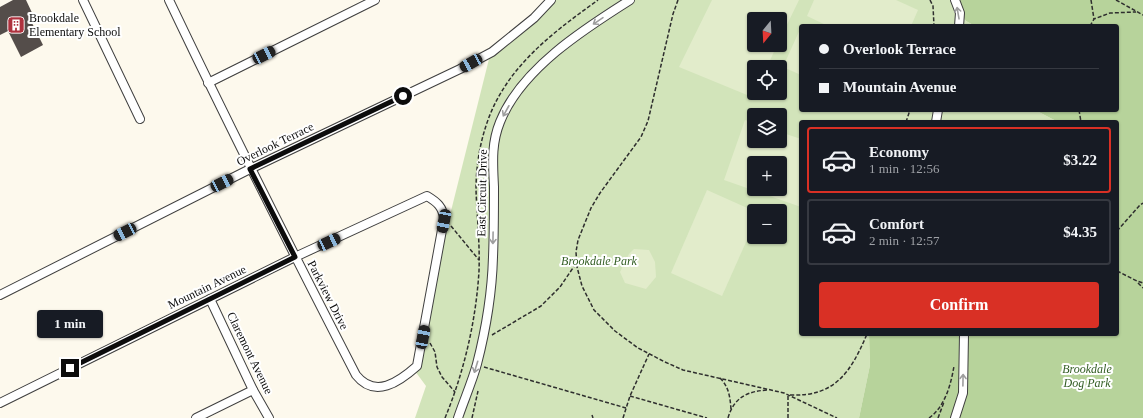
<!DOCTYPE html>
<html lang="en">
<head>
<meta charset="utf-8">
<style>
	body { margin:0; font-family:Georgia,serif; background:#242831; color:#f1f3f6; height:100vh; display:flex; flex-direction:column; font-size:15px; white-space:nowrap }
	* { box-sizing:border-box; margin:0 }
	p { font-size:13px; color:#9ea1a6 }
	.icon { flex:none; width:22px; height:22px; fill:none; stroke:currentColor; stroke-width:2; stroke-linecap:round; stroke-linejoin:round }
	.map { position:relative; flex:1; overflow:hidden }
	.sheet { position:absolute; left:799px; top:120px; width:320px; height:216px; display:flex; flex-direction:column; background:#171b24; border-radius:4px; box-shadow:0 1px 3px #0004 }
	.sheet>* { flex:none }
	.hud { position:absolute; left:799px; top:24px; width:320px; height:88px; border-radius:4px; box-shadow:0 1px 3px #0004; display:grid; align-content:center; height:88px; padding:0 20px; background:#171b24 }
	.needle { width:26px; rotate:198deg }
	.buttons { position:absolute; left:747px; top:12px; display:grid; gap:8px }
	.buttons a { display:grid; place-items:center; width:40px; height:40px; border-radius:4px; background:#171b24; box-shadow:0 1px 3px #0004; font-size:20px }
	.end { position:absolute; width:18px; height:18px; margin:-9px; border:5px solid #0c0c0c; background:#fff; box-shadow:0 0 0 2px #fff }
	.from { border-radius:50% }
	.bubble { position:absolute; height:28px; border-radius:4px; background:#171b24; box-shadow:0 1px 3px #0004; font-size:13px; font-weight:600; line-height:28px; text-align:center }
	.car { position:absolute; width:12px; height:24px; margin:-12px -6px; border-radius:5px; box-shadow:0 0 3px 1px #0007; background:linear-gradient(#222 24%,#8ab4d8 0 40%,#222 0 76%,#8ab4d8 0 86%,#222 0) }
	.hud b { display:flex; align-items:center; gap:14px; height:38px; font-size:15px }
	.hud b+b { border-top:1px solid #363941 }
	.hud i { width:10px; height:10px; background:#f1f3f6 }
	ul { padding:7px 0 0; list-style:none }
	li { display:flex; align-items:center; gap:12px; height:66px; margin:0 8px 6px; padding:0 12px; border:2px solid #363941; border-radius:4px }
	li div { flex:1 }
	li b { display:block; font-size:15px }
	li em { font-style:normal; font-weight:600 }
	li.active { border-color:#d93025 }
	li>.icon { width:36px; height:36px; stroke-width:1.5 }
	.primary-button { display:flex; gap:8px; margin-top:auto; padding:8px 20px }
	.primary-button a { flex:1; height:46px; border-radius:4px; background:#d93025; color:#fff; font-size:16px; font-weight:600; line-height:46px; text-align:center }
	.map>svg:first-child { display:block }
</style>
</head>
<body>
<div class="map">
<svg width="1143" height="418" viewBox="0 0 1143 418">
	<rect width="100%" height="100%" fill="#fdf9ed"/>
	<path fill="#d2e4ba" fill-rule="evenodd" d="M 551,0 L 951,0 L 966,21 L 975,26 L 801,26 L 801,110 L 1035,110 L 1058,122 L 801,122 L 801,334 L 869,334 L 870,365 L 859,418 L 415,418 L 426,386 L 412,367 L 492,47 ZM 754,19 L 780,19 L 780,45 L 754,45 ZM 754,67 L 780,67 L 780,93 L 754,93 ZM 754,115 L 780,115 L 780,141 L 754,141 ZM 754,163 L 780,163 L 780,189 L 754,189 ZM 754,211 L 780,211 L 780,237 L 754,237 Z"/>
	<polygon fill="#b7d39b" points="951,0 1143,0 1143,418 859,418 870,365 869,334 1117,334 1117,122 1058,122 1035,110 1117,110 1117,26 975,26 966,21"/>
	<g fill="#e2eccb" fill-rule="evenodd">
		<polygon points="712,0 799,0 780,39 780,19 754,19 754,45 777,45 767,67 754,67 754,93 752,97 679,67"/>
		<polygon points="814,0 896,0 918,10 911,26 828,26 807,16"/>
		<polygon points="801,27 801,75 783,67"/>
		<path d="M 745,120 L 754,123 L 754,141 L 780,141 L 780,132 L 801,139 L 801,207 L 724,180 ZM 754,163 L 780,163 L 780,189 L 754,189 Z"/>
		<polygon points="707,190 754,211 754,224 722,296 671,273"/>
		<polygon points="634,249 649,250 655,262 656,277 646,289 625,283 620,272 629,254"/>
	</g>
	<polygon fill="#544d4a" points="13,0 26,0 34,17 30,19 43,45 21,57 8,31 0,35 0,7"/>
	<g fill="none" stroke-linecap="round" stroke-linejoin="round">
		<defs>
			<g id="minor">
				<polyline points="83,0 140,119"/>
				<polyline points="955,0 960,13 959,26"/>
				<polyline points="208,83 375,0"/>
				<polyline points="936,122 938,110"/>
				<polyline points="0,295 250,169 460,69 492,52 534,18 551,0"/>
				<polyline points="210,299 253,390 269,418"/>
				<path d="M 0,403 L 295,257 L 427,196 C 437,202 443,207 444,219 L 417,366 C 399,382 375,399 356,375 C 292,251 229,126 169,0"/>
				<polyline points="196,418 253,390"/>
				<path d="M 458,418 C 464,400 472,382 477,364 C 486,329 492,293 493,257 C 494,233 494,210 494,187 C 493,164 491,144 500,122 C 521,69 584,29 630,0"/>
				<polyline points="955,418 963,393 964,334"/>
			</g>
		</defs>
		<use href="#minor" stroke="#3f3f3f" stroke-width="10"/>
		<g stroke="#2e2e2e" stroke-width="1.5" stroke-dasharray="4 2" stroke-linecap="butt">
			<polyline points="678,0 673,14 648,121 641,137 600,193 591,208 578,240 576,252 577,267 582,286 594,310 615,331 638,348 665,362 683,370 784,393 837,418"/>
			<polyline points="930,0 933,6 934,26"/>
			<polyline points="1091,0 1094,19"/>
			<polyline points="1116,0 1143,15"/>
			<polyline points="1090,26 1094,19 1110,13 1136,12"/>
			<polyline points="1079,110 1081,122"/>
			<polyline points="906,122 910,110"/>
			<polyline points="451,226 479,260"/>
			<polyline points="1117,231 1140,205 1143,203"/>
			<polyline points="1117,271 1137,281 1143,283"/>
			<polyline points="1138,283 1143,288"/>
			<polyline points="492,335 541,306 560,287 577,262"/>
			<polyline points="430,343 435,352 437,367 442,377 455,392"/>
			<polyline points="484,367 626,408"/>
			<path d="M 720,378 C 729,387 730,397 731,409"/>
			<path d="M 790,395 C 835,397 851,372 867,334"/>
			<polyline points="630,396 707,418"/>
			<polyline points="592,415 593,418"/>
			<path d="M 445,418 C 464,372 476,321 479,271 C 480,244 477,217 476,190 C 476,156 484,120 502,91 C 525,53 562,26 598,0"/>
			<polyline points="472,418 478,391"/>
			<polyline points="623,418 630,396 649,354"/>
			<path d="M 728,418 C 734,397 748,391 768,390"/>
			<polyline points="788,418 788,395"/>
			<path d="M 929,418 C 945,407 951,384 954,366"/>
			<polyline points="938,418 944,402"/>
		</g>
		<use href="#minor" stroke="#fff" stroke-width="8"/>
	</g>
	<defs><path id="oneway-shaft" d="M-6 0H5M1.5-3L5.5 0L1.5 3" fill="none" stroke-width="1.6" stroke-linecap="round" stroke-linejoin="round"/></defs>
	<g stroke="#9e9e9e">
		<use href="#oneway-shaft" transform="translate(958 13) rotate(-100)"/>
		<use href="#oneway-shaft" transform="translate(598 21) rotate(146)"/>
		<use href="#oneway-shaft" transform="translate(506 111) rotate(119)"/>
		<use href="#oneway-shaft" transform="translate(493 238) rotate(91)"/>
		<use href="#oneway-shaft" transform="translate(476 367) rotate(107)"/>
		<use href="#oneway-shaft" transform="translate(963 380) rotate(-89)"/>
	</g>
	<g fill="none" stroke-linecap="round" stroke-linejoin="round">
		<polyline stroke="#0c0c0c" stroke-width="5" points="70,368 295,257 250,169 403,96"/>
	</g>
	<defs>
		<symbol id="building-square" viewBox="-11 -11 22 22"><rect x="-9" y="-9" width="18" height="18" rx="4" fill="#ae323e" stroke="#fff"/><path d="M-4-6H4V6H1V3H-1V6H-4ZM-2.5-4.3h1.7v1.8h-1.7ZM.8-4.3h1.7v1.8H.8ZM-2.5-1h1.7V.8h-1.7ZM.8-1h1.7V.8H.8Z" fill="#fff"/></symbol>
	</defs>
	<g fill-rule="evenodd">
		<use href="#building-square" x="6" y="15" width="20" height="20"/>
	</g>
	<g text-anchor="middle" stroke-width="4" stroke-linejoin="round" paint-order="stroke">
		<g font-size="12" fill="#0c0c0c" stroke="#fff" text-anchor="start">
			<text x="29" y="22">Brookdale<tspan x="29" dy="14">Elementary School</tspan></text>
		</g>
		<g font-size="12" fill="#0c0c0c" stroke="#fff">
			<text transform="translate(275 144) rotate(-26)" y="4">Overlook Terrace</text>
			<text transform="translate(482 193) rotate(-89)" y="4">East Circuit Drive</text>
			<text transform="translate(207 287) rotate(-26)" y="4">Mountain Avenue</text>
			<text transform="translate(328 295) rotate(63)" y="4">Parkview Drive</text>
			<text transform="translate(250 353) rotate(64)" y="4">Claremont Avenue</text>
		</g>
		<g font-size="12" font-style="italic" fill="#325d23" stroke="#fff">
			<text x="599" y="265">Brookdale Park</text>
			<text x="1087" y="373">Brookdale<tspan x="1087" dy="14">Dog Park</tspan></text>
		</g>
	</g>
</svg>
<div class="buttons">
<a><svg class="needle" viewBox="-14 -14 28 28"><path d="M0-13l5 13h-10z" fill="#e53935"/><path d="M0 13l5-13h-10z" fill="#9ea1a6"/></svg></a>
<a><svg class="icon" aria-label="locate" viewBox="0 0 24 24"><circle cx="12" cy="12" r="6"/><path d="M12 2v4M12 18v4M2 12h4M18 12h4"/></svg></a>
<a><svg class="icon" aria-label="layers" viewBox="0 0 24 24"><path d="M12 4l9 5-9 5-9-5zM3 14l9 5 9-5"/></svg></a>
<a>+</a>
<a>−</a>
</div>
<i class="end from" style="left:403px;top:96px"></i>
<i class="end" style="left:70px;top:368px"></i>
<div class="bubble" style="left:37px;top:310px;width:66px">1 min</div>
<i class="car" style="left:264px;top:55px;rotate:63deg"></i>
<i class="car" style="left:471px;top:63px;rotate:241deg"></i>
<i class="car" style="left:222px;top:183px;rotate:63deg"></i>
<i class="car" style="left:444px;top:221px;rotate:191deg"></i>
<i class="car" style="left:125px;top:232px;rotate:243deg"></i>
<i class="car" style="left:329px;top:242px;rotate:65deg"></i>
<i class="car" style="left:423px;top:337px;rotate:11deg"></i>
<div class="hud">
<b><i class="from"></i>Overlook Terrace</b>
<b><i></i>Mountain Avenue</b>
</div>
<section class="sheet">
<ul>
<li class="active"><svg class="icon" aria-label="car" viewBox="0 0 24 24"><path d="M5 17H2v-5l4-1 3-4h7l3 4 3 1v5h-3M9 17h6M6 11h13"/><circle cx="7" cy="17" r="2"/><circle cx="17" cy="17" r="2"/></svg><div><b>Economy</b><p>1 min · 12:56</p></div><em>$3.22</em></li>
<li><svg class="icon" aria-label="car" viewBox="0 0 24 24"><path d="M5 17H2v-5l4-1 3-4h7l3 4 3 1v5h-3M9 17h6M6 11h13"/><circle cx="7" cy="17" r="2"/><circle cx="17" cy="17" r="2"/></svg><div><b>Comfort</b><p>2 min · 12:57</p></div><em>$4.35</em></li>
</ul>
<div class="primary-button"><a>Confirm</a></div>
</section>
</div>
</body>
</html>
